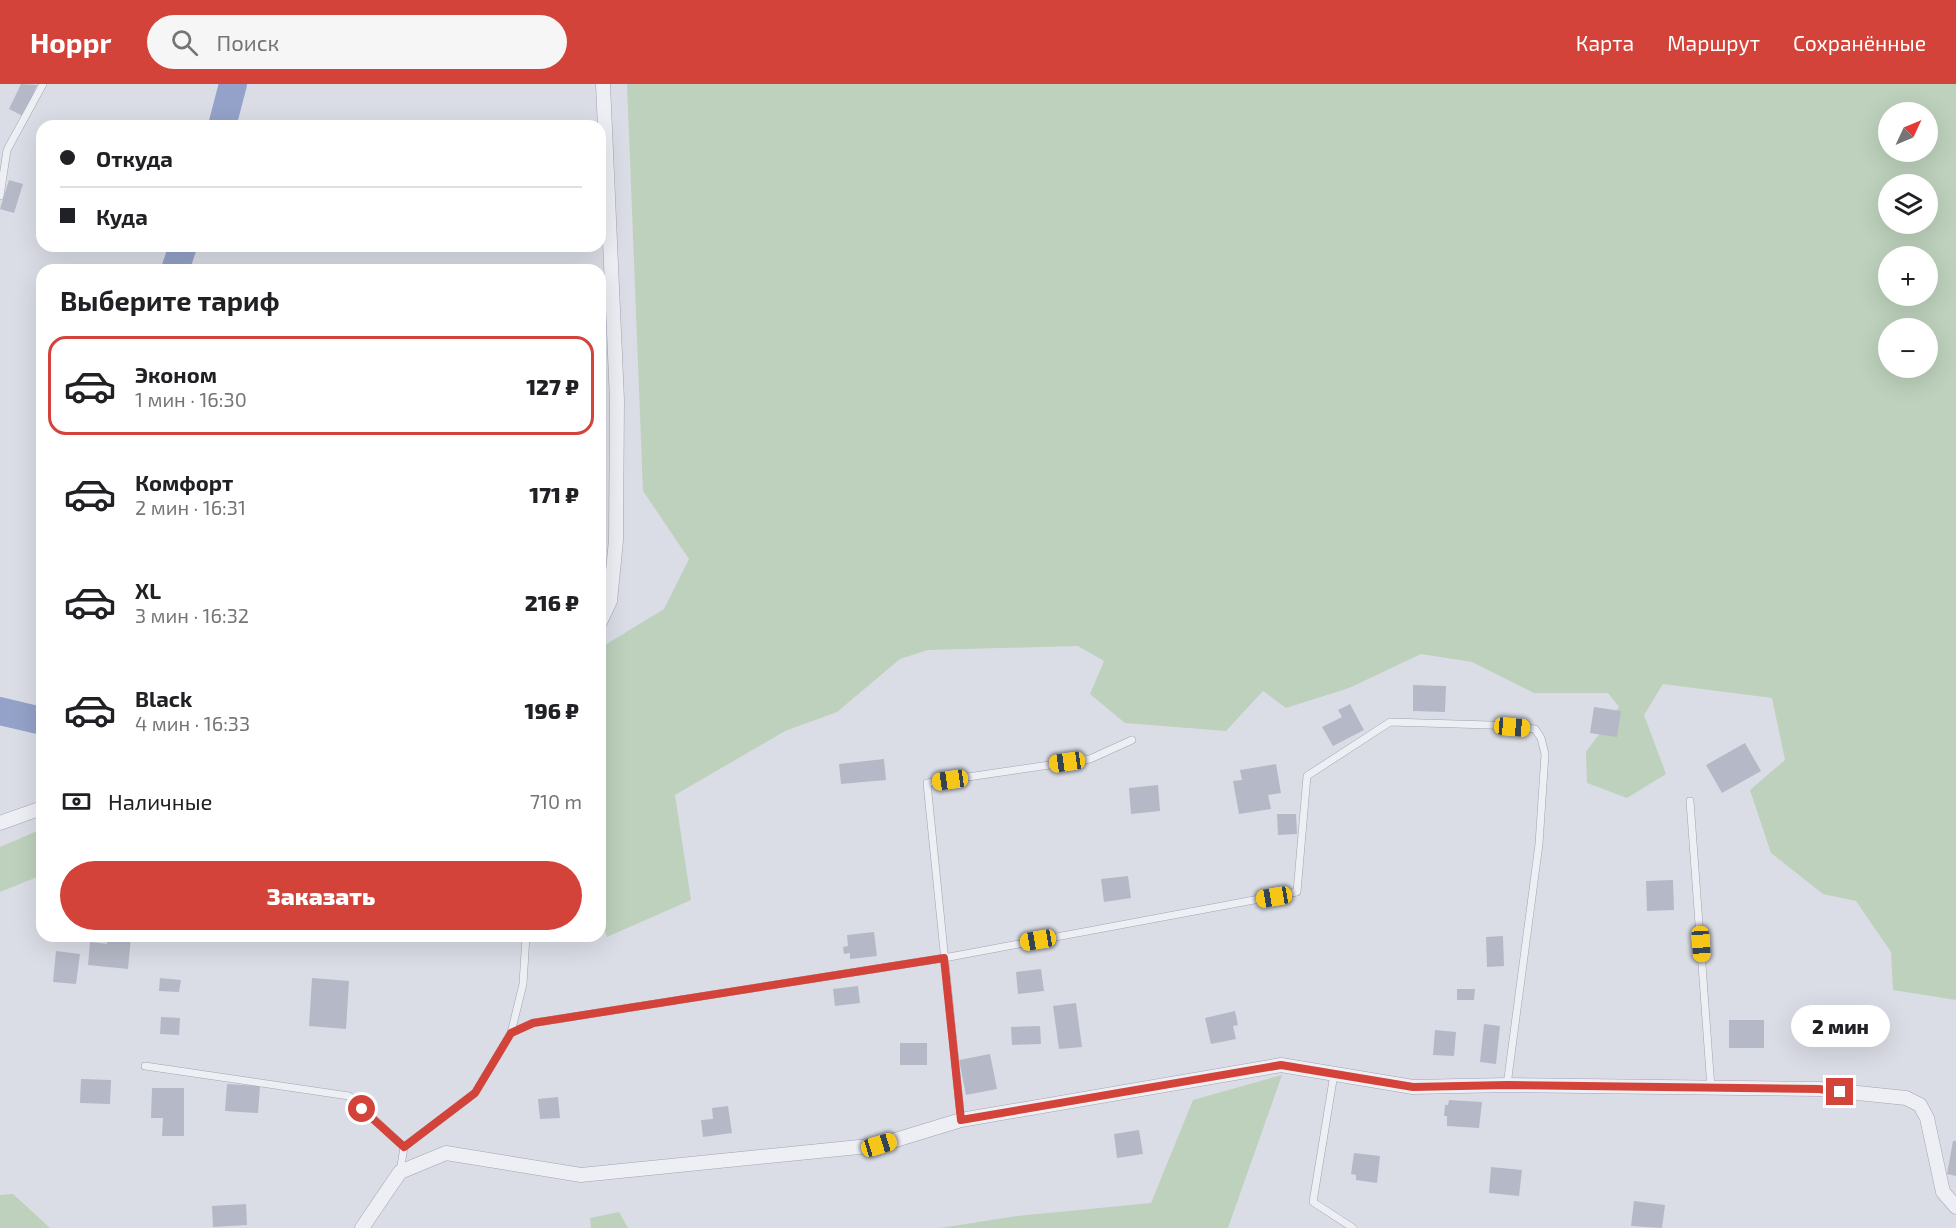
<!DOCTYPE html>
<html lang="ru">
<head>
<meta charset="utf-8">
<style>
	body { margin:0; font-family:"Exo 2",sans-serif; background:#f6f6f6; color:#202124; height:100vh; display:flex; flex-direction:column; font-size:22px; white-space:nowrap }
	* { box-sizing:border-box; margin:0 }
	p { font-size:20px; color:#757577 }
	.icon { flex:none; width:33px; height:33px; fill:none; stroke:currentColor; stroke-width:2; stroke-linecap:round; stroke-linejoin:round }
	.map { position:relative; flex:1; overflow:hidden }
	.panel { position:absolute; left:36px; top:180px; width:570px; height:678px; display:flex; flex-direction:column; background:#fff; border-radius:18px; box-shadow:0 6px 24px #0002 }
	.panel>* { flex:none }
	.hud { position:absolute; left:36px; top:36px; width:570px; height:132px; border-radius:18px; box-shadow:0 6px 24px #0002; display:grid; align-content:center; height:132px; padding:0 24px; background:#fff }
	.needle { width:39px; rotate:46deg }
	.fabs { position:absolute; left:1878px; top:18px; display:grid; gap:12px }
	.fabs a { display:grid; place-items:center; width:60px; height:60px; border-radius:50%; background:#fff; box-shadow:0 6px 24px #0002; font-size:30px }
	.end { position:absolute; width:27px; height:27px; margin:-14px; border:8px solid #d34339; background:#fff; box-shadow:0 0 0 3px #fff }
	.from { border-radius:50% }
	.bubble { position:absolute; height:42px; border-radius:21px; background:#fff; box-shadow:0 6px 24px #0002; font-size:20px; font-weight:800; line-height:42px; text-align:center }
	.car { position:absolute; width:18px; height:36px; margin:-18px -9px; border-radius:8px; box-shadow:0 0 4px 2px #0007; background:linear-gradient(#f5c518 24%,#345 0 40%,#f5c518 0 76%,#345 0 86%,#f5c518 0) }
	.hud b { display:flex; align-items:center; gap:21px; height:57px; font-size:22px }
	.hud b+b { border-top:2px solid #e0e0e0 }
	.hud i { width:15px; height:15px; background:#202124 }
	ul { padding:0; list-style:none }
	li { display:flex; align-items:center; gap:18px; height:99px; margin:0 12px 9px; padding:0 12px; border:3px solid transparent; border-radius:18px }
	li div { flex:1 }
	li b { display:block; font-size:22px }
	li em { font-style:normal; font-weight:800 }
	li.active { border-color:#d34339 }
	li>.icon { width:54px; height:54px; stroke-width:1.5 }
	h2 { padding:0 24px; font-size:27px; line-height:72px }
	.pay { display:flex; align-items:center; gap:15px; height:66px; padding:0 24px; font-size:22px }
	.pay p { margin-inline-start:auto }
	.primary-button { display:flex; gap:12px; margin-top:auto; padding:12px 24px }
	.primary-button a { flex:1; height:69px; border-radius:36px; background:#d34339; color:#fff; font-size:24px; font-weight:800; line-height:69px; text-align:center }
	header { display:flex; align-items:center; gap:36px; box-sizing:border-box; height:84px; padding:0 30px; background:#d34339; color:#fff }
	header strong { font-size:28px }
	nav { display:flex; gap:33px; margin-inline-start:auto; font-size:21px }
	.search { width:420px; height:54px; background:#f6f6f6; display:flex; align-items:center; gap:15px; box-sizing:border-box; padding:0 21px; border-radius:33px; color:#757577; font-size:22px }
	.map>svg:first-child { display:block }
</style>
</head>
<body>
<header>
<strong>Hoppr</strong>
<div class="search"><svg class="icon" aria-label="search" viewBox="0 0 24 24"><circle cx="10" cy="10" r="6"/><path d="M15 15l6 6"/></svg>Поиск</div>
<nav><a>Карта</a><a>Маршрут</a><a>Сохранённые</a></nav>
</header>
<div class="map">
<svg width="1956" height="1144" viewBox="0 0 1956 1144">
	<rect width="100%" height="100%" fill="#dbdde6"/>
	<g fill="#bdd1bc" fill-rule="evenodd">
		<path d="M 627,0 L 1956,0 L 1956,916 L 1893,906 L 1891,868 L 1856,817 L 1823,810 L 1771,769 L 1750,706 L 1785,676 L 1772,614 L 1663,600 L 1644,631 L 1666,690 L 1627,714 L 1587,699 L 1586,668 L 1619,623 L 1608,609 L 1534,609 L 1472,578 L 1421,570 L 1349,604 L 1286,624 L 1263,607 L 1226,647 L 1125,639 L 1090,610 L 1104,577 L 1078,562 L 928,566 L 900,575 L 837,628 L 785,647 L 675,711 L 691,816 L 607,853 L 600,833 L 600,564 L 664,525 L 689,475 L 643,407 ZM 1888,28 L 1928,28 L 1928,68 L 1888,68 ZM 1888,100 L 1928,100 L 1928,140 L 1888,140 ZM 1888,172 L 1928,172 L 1928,212 L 1888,212 ZM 1888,244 L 1928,244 L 1928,284 L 1888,284 Z"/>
		<polygon points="42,745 42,791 0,808 0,763"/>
		<polygon points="1282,991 1228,1144 940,1144 1017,1132 1151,1119 1193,1016"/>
		<polygon points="13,1110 49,1143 49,1144 0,1144 0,1111"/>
		<polygon points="619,1128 628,1144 591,1144 590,1134"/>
	</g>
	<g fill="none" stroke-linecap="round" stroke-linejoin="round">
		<g stroke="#94a2c9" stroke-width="28">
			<polyline points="222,42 233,0"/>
			<polyline points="175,186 183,162"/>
			<polyline points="0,627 42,637"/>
		</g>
	</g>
	<g fill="#b5b8c6">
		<polygon points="21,0 37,1 23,32 9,25"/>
		<polygon points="9,96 23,100 14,129 0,125"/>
		<polygon points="1413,601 1446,602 1445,628 1413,627"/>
		<polygon points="1350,620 1364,646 1333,662 1322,643 1342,633 1338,626"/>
		<polygon points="1594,623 1621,627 1617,653 1590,649"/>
		<polygon points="1745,659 1761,687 1722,709 1706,681"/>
		<polygon points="884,675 886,696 841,700 839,680"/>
		<polygon points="1276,680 1281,709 1268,711 1271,725 1239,730 1233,697 1242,696 1240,686"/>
		<polygon points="1158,701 1160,727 1131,730 1129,704"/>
		<polygon points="1277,730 1296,730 1297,750 1278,751"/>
		<polygon points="1128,792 1131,814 1104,818 1101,795"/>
		<polygon points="1673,796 1674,826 1647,827 1646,797"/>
		<polygon points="874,848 877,872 850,875 850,869 844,870 843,863 848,862 847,851"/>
		<polygon points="108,852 131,852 128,885 88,881 90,858 107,860"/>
		<polygon points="137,852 153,852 153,854 138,854"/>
		<polygon points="1503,852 1504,882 1487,883 1486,853"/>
		<polygon points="56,867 80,870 76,900 53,898"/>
		<polygon points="1041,885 1044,907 1018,910 1016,888"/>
		<polygon points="160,894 181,896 179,908 159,907"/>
		<polygon points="312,894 349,897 346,945 309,942"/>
		<polygon points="858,902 860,919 835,922 833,905"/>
		<polygon points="1457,905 1475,905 1474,916 1457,916"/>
		<polygon points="1076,919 1082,963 1059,965 1053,922"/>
		<polygon points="1235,927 1238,941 1233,942 1236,955 1211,960 1205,934"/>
		<polygon points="161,933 180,934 179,951 160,950"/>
		<rect x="1729" y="936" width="35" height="28"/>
		<polygon points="1484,940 1500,942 1496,980 1480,978"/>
		<polygon points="1040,942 1041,960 1012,961 1011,943"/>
		<polygon points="1435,946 1456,948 1454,972 1433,971"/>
		<rect x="900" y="959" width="27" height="22"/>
		<polygon points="990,970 997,1005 966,1011 959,976"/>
		<polygon points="81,995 111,996 110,1020 80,1019"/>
		<polygon points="227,1000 260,1002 258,1029 225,1027"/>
		<polygon points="152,1004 184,1004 184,1052 162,1052 163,1034 151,1034"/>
		<polygon points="558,1013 560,1034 540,1035 538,1015"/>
		<polygon points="1449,1016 1482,1018 1479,1044 1447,1042 1447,1032 1444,1032 1445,1021 1448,1021"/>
		<polygon points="728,1022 732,1049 703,1053 701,1036 713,1035 712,1024"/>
		<polygon points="1139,1046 1143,1070 1117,1074 1114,1050"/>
		<polygon points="1953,1057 1956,1057 1956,1092 1947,1090"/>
		<polygon points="1354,1069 1380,1072 1377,1099 1356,1096 1356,1091 1351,1090"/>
		<polygon points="1491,1083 1522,1086 1519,1112 1489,1109"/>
		<polygon points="1634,1117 1665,1121 1662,1144 1631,1142"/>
		<polygon points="246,1120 247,1141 213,1143 212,1122"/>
	</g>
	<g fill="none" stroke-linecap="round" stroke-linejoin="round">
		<defs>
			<g id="lane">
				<polyline points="0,112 7,66 43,0"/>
				<polyline points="1690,717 1711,1004"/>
				<polyline points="511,949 533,939 944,874 1297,808 1307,692 1390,638 1490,641 1535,645 1541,654 1545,670 1539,760 1507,1001"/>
				<polyline points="145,982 349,1012 404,1063"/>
				<polyline points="1334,990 1313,1118 1353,1144"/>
				<polyline points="961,1036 927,699 1090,675 1132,656"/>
				<polyline points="400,1088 404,1063 475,1009 511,949 523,900 526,852"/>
			</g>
			<g id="street">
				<polyline points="600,538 610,517 616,456 617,316 603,0"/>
				<polyline points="0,739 42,724"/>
				<polyline points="362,1144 400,1088 446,1069 581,1091 879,1061 961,1036 1281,981 1413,1003 1507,1001 1819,1005 1906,1014 1920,1021 1927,1034 1943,1108 1956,1123"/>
			</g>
		</defs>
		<use href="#lane" stroke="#a1a3b0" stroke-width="8"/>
		<use href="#street" stroke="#a1a3b0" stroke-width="15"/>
		<use href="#lane" stroke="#eeeff5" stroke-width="7"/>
		<use href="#street" stroke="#eeeff5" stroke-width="14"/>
	</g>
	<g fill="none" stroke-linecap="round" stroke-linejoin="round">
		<polyline stroke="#d34339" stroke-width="8" points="362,1025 404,1063 475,1009 511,949 533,939 944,874 961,1036 1281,981 1413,1003 1507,1001 1819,1005 1840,1008"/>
	</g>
</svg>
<div class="fabs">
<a><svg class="needle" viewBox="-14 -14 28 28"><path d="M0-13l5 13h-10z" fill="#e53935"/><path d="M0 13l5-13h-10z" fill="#757577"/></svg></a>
<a><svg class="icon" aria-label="layers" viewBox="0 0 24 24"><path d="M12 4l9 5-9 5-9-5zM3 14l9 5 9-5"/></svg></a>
<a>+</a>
<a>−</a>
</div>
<i class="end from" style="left:362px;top:1025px"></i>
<i class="end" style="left:1840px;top:1008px"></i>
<div class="bubble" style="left:1791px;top:921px;width:99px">2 мин</div>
<i class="car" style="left:1512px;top:643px;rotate:95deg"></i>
<i class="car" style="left:1067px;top:678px;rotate:262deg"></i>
<i class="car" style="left:950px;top:696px;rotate:262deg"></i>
<i class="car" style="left:1274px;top:813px;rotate:260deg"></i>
<i class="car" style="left:1038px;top:856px;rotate:260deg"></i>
<i class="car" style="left:1701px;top:860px;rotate:176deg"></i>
<i class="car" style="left:879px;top:1061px;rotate:73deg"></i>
<div class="hud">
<b><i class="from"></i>Откуда</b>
<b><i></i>Куда</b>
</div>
<section class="panel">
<h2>Выберите тариф</h2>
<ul>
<li class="active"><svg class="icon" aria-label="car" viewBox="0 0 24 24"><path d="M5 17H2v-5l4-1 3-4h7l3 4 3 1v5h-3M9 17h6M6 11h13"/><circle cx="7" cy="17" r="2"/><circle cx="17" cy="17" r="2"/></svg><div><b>Эконом</b><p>1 мин · 16:30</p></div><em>127 ₽</em></li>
<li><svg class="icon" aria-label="car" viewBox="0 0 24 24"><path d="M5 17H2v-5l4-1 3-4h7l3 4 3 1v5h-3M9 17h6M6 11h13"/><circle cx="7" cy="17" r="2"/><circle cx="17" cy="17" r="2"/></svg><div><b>Комфорт</b><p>2 мин · 16:31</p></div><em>171 ₽</em></li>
<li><svg class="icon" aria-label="car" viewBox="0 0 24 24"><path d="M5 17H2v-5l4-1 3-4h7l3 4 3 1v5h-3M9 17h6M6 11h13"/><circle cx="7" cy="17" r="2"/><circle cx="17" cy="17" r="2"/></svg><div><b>XL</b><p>3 мин · 16:32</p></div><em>216 ₽</em></li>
<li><svg class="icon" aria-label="car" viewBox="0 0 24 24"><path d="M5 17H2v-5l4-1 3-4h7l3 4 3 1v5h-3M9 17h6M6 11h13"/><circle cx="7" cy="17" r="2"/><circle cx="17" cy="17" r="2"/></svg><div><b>Black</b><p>4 мин · 16:33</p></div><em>196 ₽</em></li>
</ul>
<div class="pay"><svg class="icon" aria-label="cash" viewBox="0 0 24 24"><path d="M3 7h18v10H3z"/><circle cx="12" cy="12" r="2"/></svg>Наличные<p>710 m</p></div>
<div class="primary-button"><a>Заказать</a></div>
</section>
</div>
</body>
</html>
